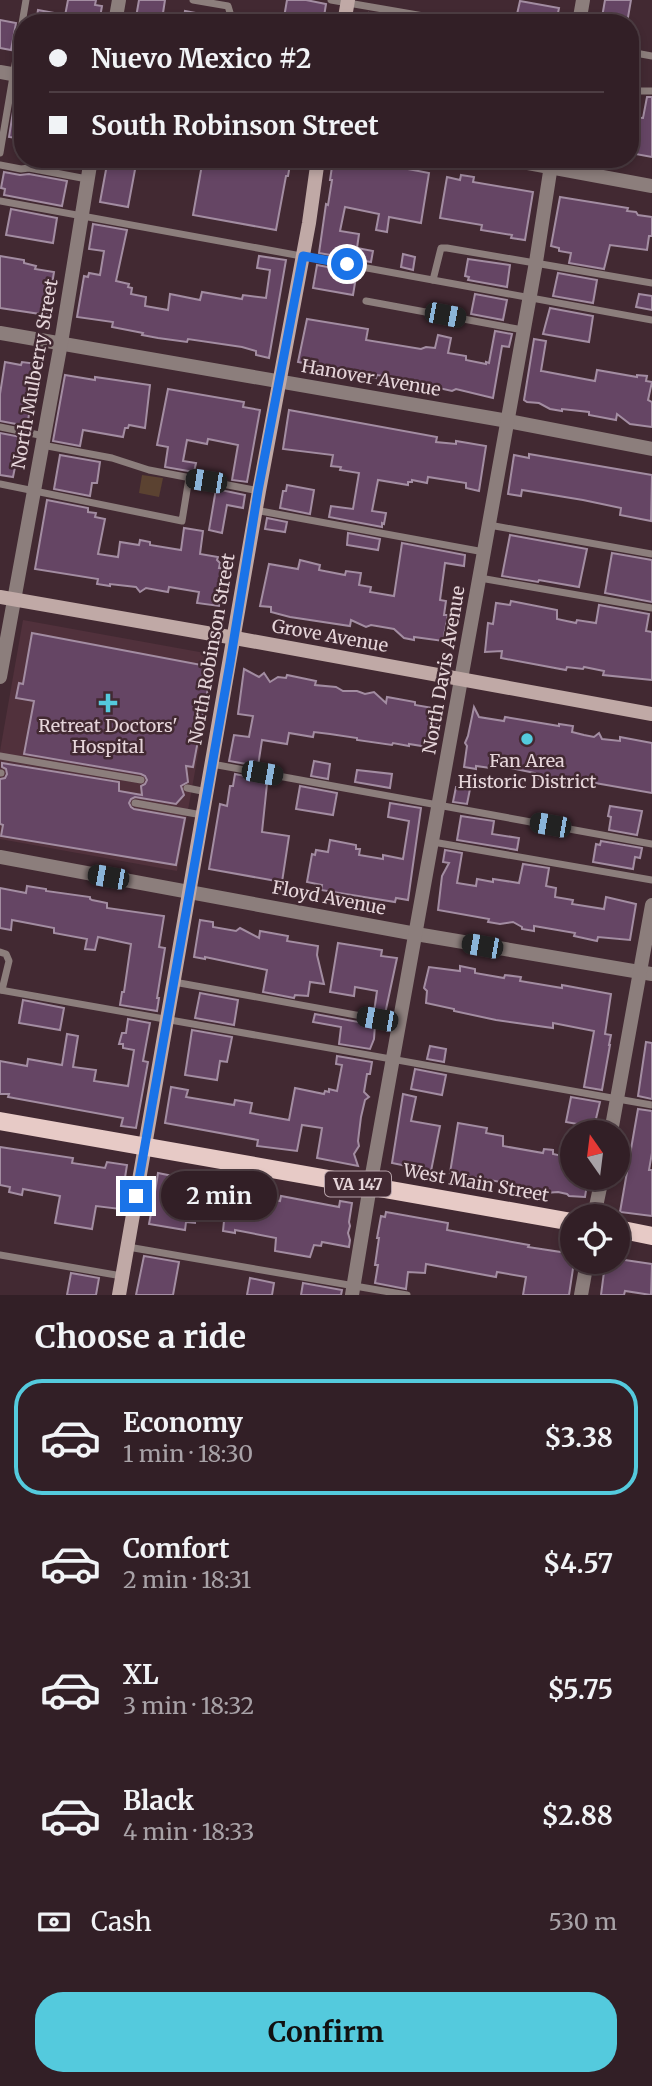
<!DOCTYPE html>
<html lang="en">
<head>
<meta charset="utf-8">
<style>
	body { margin:0; font-family:Merriweather,serif; background:#3d2c32; color:#f1f3f6; height:100vh; display:flex; flex-direction:column; font-size:26px; white-space:nowrap }
	* { box-sizing:border-box; margin:0 }
	p { font-size:23px; color:#a8a2a7 }
	.icon { flex:none; width:38px; height:38px; fill:none; stroke:currentColor; stroke-width:2; stroke-linecap:round; stroke-linejoin:round }
	.map { position:relative; height:1295px; overflow:hidden }
	.side { display:flex; flex-direction:column; background:#321f26; flex:1 }
	.side>* { flex:none }
	.top-card { position:absolute; left:14px; top:14px; width:625px; height:154px; border-radius:28px; box-shadow:0 4px 10px #0003,0 0 0 2px #4d3d43; display:grid; align-content:center; height:154px; padding:0 35px; background:#321f26 }
	.needle { width:46px; rotate:346deg }
	.tools { position:absolute; left:560px; top:1120px; display:grid; gap:14px }
	.tools a { display:grid; place-items:center; width:70px; height:70px; border-radius:50%; background:#321f26; box-shadow:0 4px 10px #0003,0 0 0 2px #4d3d43; font-size:35px }
	.end { position:absolute; width:32px; height:32px; margin:-16px; border:9px solid #1a73e8; background:#fff; box-shadow:0 0 0 4px #fff }
	.from { border-radius:50% }
	.bubble { position:absolute; height:49px; border-radius:24px; background:#321f26; box-shadow:0 4px 10px #0003,0 0 0 2px #4d3d43; font-size:23px; font-weight:700; line-height:49px; text-align:center }
	.car { position:absolute; width:21px; height:42px; margin:-21px -10px; border-radius:9px; box-shadow:0 0 5px 2px #0007; background:linear-gradient(#222 24%,#8ab4d8 0 40%,#222 0 76%,#8ab4d8 0 86%,#222 0) }
	.top-card b { display:flex; align-items:center; gap:24px; height:66px; font-size:26px }
	.top-card b+b { border-top:2px solid #4d3d43 }
	.top-card i { width:18px; height:18px; background:#f1f3f6 }
	ul { padding:0; list-style:none }
	li { display:flex; align-items:center; gap:21px; height:116px; margin:0 14px 10px; padding:0 21px; border:4px solid transparent; border-radius:28px }
	li div { flex:1 }
	li b { display:block; font-size:26px }
	li em { font-style:normal; font-weight:700 }
	li.current { border-color:#54cadd }
	li>.icon { width:63px; height:63px; stroke-width:1.5 }
	h2 { padding:0 35px; font-size:32px; line-height:84px }
	.pay { display:flex; align-items:center; gap:18px; height:77px; padding:0 35px; font-size:26px }
	.pay p { margin-inline-start:auto }
	.cta { display:flex; gap:14px; margin-top:auto; padding:14px 35px }
	.cta a { flex:1; height:80px; border-radius:28px; background:#54cadd; color:#111; font-size:28px; font-weight:700; line-height:80px; text-align:center }
	.map>svg:first-child { display:block }
</style>
</head>
<body>
<div class="map">
<svg width="652" height="1295" viewBox="0 0 652 1295">
	<rect width="100%" height="100%" fill="#422932"/>
	<polygon fill="#51313c" points="23,620 216,655 177,871 0,839 0,751"/>
	<polygon fill="#5b4231" points="142,475 163,478 159,497 139,493"/>
	<g fill="#654564" stroke="#a38da2" stroke-width="2">
		<polygon points="68,0 96,0 95,5 102,6 99,23 64,21"/>
		<polygon points="139,0 165,0 163,13 184,17 185,11 196,13 195,23 135,23"/>
		<polygon points="287,0 306,0 326,4 323,23 283,23"/>
		<polygon points="605,0 631,0 627,23 601,23"/>
		<polygon points="520,1 559,8 556,23 515,23"/>
		<polygon points="38,10 60,14 58,23 36,23"/>
		<polygon points="369,13 401,18 400,23 367,23"/>
		<polygon points="0,20 16,23 11,50 0,48"/>
		<polygon points="647,97 652,97 652,157 630,153 630,117 643,118"/>
		<polygon points="15,99 23,100 23,139 9,137"/>
		<polygon points="108,159 137,159 128,207 100,202"/>
		<polygon points="203,159 291,159 288,176 286,176 276,230 193,215"/>
		<polygon points="333,160 369,167 370,163 392,166 429,173 421,223 389,217 387,232 376,230 379,214 345,207 340,231 359,234 357,248 373,251 371,262 319,253 326,204 328,205 332,180 330,180"/>
		<polygon points="4,172 20,175 29,174 67,181 62,206 4,195 5,189 1,188"/>
		<polygon points="461,175 474,177 473,182 533,192 525,240 511,238 512,235 481,230 482,225 440,218 447,177 460,180"/>
		<polygon points="560,197 628,208 627,211 636,212 638,215 652,217 652,236 649,236 647,250 610,245 604,269 569,263 571,253 559,251 559,248 551,246"/>
		<polygon points="11,209 57,218 53,243 6,235"/>
		<polygon points="93,224 127,230 116,281 129,284 128,287 132,288 131,294 146,297 145,306 168,310 170,294 200,300 202,292 242,299 243,295 266,298 270,270 257,268 259,256 286,260 269,358 256,355 256,351 242,347 188,339 187,342 158,338 142,335 143,333 112,327 113,322 77,317 84,276 88,277 89,273 100,275 104,251 89,249"/>
		<polygon points="403,254 415,257 413,270 401,267"/>
		<polygon points="0,256 24,260 24,263 36,266 35,269 54,272 47,315 0,308"/>
		<polygon points="468,259 510,265 507,287 468,280 469,277 465,276"/>
		<polygon points="317,265 354,272 352,283 355,283 353,295 313,288"/>
		<polygon points="558,273 597,280 593,303 553,296"/>
		<polygon points="475,294 507,300 503,320 471,314"/>
		<polygon points="639,294 652,296 652,310 636,307"/>
		<polygon points="550,308 593,316 589,342 543,334"/>
		<polygon points="307,319 368,329 366,340 421,349 426,347 435,348 438,335 451,338 448,353 466,356 466,360 486,364 486,362 489,363 495,331 512,334 509,347 502,346 493,398 456,389 452,391 390,377 377,375 376,378 298,362"/>
		<polygon points="534,339 546,341 541,371 542,371 595,381 597,370 637,377 637,375 647,376 646,381 652,382 648,400 652,402 652,427 630,424 617,414 616,420 589,415 589,412 562,409 562,411 550,409 539,403 527,402 524,400"/>
		<polygon points="5,362 21,365 22,362 38,364 27,426 0,421 0,394"/>
		<polygon points="65,375 95,380 95,377 109,379 150,385 145,428 129,425 128,428 125,428 123,437 83,430 80,446 53,441"/>
		<polygon points="168,389 244,402 243,407 260,410 247,482 232,480 238,445 208,439 207,444 187,440 183,461 196,463 194,472 165,467 168,447 157,445"/>
		<polygon points="289,410 437,437 436,442 456,444 456,441 486,446 479,491 466,488 466,483 428,477 427,483 412,480 412,482 408,482 408,485 378,480 372,511 386,513 384,524 382,523 382,527 329,517 331,506 353,509 359,473 340,470 341,467 331,466 333,455 283,449"/>
		<polygon points="0,433 21,437 13,477 0,475"/>
		<polygon points="529,454 652,475 651,521 620,515 621,508 583,500 522,490 521,496 508,494 514,455 529,458"/>
		<polygon points="60,455 100,462 97,483 92,483 90,496 54,489"/>
		<polygon points="287,485 314,490 310,514 280,508 283,491 286,491"/>
		<polygon points="216,489 245,495 243,508 227,505 222,533 209,530"/>
		<polygon points="47,500 88,508 88,512 96,513 95,517 105,519 98,554 118,557 120,542 139,545 140,540 150,542 150,545 181,550 184,528 203,531 200,554 218,557 217,560 220,563 219,568 221,568 221,573 224,573 219,606 197,603 199,592 169,587 168,592 146,588 140,592 136,587 110,584 110,586 97,584 98,579 35,569"/>
		<polygon points="267,518 287,522 285,532 265,529"/>
		<polygon points="348,533 380,539 378,550 347,545"/>
		<polygon points="510,535 587,549 579,587 539,580 538,582 502,576"/>
		<polygon points="402,543 465,555 464,566 445,563 440,600 446,601 444,615 448,615 443,641 414,637 414,640 404,638 394,629 371,625 366,627 351,620 350,626 290,617 271,612 271,607 260,606 269,564 298,569 300,560 320,565 319,570 345,575 346,571 361,573 359,585 371,587 370,592 394,596"/>
		<polygon points="612,553 652,560 652,602 605,593"/>
		<polygon points="511,601 557,610 557,619 576,623 577,620 596,623 599,605 649,614 646,631 652,632 652,680 603,675 604,671 584,667 583,669 567,667 566,670 501,658 502,651 485,652 488,623 493,624 496,603 510,605"/>
		<polygon points="32,633 212,667 193,767 186,766 188,782 181,786 184,795 176,804 135,797 131,799 129,803 131,807 134,809 185,818 176,865 1,836 3,825 0,824 0,779 5,778 7,774 6,769 2,767 2,763 119,782 119,791 142,795 141,786 145,784 147,780 145,776 141,774 24,754 34,701 16,698 19,683 23,684"/>
		<polygon points="244,669 259,677 264,673 270,682 278,677 286,678 287,675 316,681 315,685 336,687 343,691 357,691 365,694 374,692 386,703 387,697 415,702 415,705 439,709 434,748 409,744 409,746 393,743 392,745 357,740 357,738 330,734 314,732 313,737 289,733 287,744 262,740 258,766 229,761 234,735 249,737 253,716 238,714"/>
		<polygon points="474,707 479,717 504,721 505,717 559,726 559,724 573,726 572,732 584,735 594,737 599,733 602,739 620,741 620,737 652,743 652,793 595,783 571,780 571,784 535,778 535,773 495,765 490,768 476,766 476,769 464,767 467,746 465,743 468,736"/>
		<polygon points="314,761 330,764 328,779 311,776"/>
		<polygon points="357,770 392,774 390,788 355,782"/>
		<polygon points="235,774 264,780 264,783 267,784 262,832 289,836 282,882 209,869 220,804 227,806 230,786 233,786"/>
		<polygon points="300,786 337,793 333,815 296,809"/>
		<polygon points="456,787 470,789 467,804 453,802"/>
		<polygon points="390,803 421,808 408,900 396,898 395,902 321,890 322,885 307,882 312,854 315,855 316,850 328,852 330,840 356,845 356,849 360,849 359,855 383,859 383,855 403,859 409,821 388,817"/>
		<polygon points="610,806 642,811 637,835 609,830 611,817 608,816"/>
		<polygon points="461,816 494,821 492,834 519,838 517,850 457,840"/>
		<polygon points="601,841 642,848 640,858 635,857 633,869 593,862 596,844 600,845"/>
		<polygon points="445,850 462,853 457,883 476,886 477,879 493,882 493,879 519,883 523,864 549,868 546,886 556,888 555,897 573,900 572,904 604,909 606,897 636,904 630,940 598,937 597,941 574,936 575,933 534,926 534,931 522,929 522,927 513,922 500,924 488,922 489,919 438,910 442,876 449,863 443,862"/>
		<polygon points="27,886 46,889 46,891 90,897 90,899 92,900 107,903 107,908 164,916 159,947 165,948 157,998 159,998 157,1011 120,1005 122,992 124,992 131,944 98,937 95,950 85,949 87,939 54,933 54,928 12,920 11,930 0,928 0,888 26,893"/>
		<polygon points="200,920 213,922 213,927 236,931 240,928 259,938 260,931 288,936 287,941 318,946 317,955 324,984 310,982 308,996 295,995 294,998 263,992 267,970 205,957 205,959 194,957"/>
		<polygon points="338,943 382,950 381,956 397,958 385,1014 374,1012 377,991 355,987 354,996 330,992"/>
		<polygon points="460,966 475,969 475,973 504,978 505,975 521,977 520,981 562,988 562,985 611,994 605,1034 611,1035 609,1045 610,1045 602,1090 584,1087 594,1031 553,1023 553,1028 496,1020 454,1011 454,1009 426,1003 427,991 424,988 429,967 460,971"/>
		<polygon points="200,993 238,1000 234,1025 195,1018"/>
		<polygon points="23,1000 64,1008 60,1030 19,1023"/>
		<polygon points="315,1014 375,1025 374,1039 370,1049 339,1044 341,1027 313,1022"/>
		<polygon points="128,1019 150,1023 143,1061 148,1062 136,1128 121,1126 123,1118 8,1097 9,1094 0,1094 0,1061 27,1066 28,1059 62,1065 67,1034 78,1036 73,1067 96,1070 94,1081 128,1086 134,1050 123,1048 123,1044 119,1044 122,1033 126,1033"/>
		<polygon points="192,1030 232,1037 227,1062 220,1061 217,1080 185,1075"/>
		<polygon points="646,1042 652,1043 652,1099 638,1096"/>
		<polygon points="430,1046 446,1049 444,1062 427,1059"/>
		<polygon points="337,1056 372,1062 370,1074 367,1074 364,1092 369,1097 365,1100 361,1117 358,1141 359,1146 354,1154 358,1166 317,1158 322,1128 302,1125 297,1151 257,1146 258,1140 165,1123 171,1087 188,1090 186,1097 234,1105 235,1100 252,1103 250,1113 289,1120 295,1088 324,1094 325,1091 329,1092 329,1089 337,1091 342,1065 336,1064"/>
		<polygon points="415,1069 446,1075 442,1095 411,1089"/>
		<polygon points="403,1094 416,1097 411,1121 440,1126 431,1171 392,1163"/>
		<polygon points="571,1097 600,1102 594,1127 566,1122"/>
		<polygon points="638,1109 652,1111 652,1153 649,1170 652,1170 652,1216 620,1212"/>
		<polygon points="458,1123 487,1128 486,1133 503,1136 503,1146 543,1153 544,1149 553,1150 553,1154 572,1158 572,1178 588,1178 585,1197 569,1196 567,1194 558,1192 545,1193 525,1189 501,1185 501,1182 450,1173"/>
		<polygon points="0,1147 73,1158 72,1163 105,1168 107,1162 127,1165 120,1209 96,1206 92,1229 55,1223 60,1196 23,1189 22,1195 9,1192 10,1187 0,1185"/>
		<polygon points="158,1173 178,1177 179,1173 194,1176 193,1182 229,1188 228,1192 280,1201 281,1196 339,1207 340,1201 352,1203 349,1222 350,1226 348,1233 350,1240 349,1247 322,1242 321,1246 314,1245 310,1257 275,1251 276,1238 235,1230 235,1233 223,1231 224,1221 199,1217 199,1220 195,1219 195,1223 186,1222 185,1230 149,1224 152,1208 151,1200 154,1198"/>
		<polygon points="386,1212 448,1223 447,1230 529,1245 528,1247 561,1252 561,1250 572,1252 572,1262 574,1262 569,1295 523,1295 526,1277 497,1272 496,1277 426,1264 425,1273 408,1272 406,1289 375,1283 378,1265 375,1265 379,1238 377,1238 381,1216 385,1217"/>
		<polygon points="144,1256 179,1262 173,1295 136,1295"/>
		<polygon points="618,1259 652,1264 651,1295 625,1291 624,1295 601,1295 604,1272 602,1272 603,1262 618,1262"/>
		<polygon points="71,1273 99,1278 96,1295 67,1295"/>
		<polygon points="250,1278 274,1283 272,1295 247,1295"/>
		<polygon points="303,1283 342,1290 341,1295 301,1295"/>
	</g>
	<g fill="none" stroke-linecap="round" stroke-linejoin="round">
		<g stroke="#8c7e7c" stroke-width="7">
			<polyline points="193,0 228,6 231,16 229,23"/>
			<polyline points="331,0 464,23"/>
			<polyline points="630,52 652,56"/>
			<polyline points="630,91 652,91"/>
			<polyline points="0,153 26,0"/>
			<polyline points="0,165 21,169 29,168 87,179"/>
			<polyline points="0,201 652,320"/>
			<polyline points="433,280 441,248 447,248 652,283"/>
			<polyline points="366,301 523,330"/>
			<polyline points="0,427 44,436"/>
			<polyline points="42,445 112,458 149,470 259,491"/>
			<polyline points="0,484 182,521 189,478"/>
			<polyline points="255,510 484,552"/>
			<polyline points="489,525 652,554"/>
			<polyline points="480,578 652,608"/>
			<polyline points="0,756 141,780"/>
			<polyline points="212,764 652,844"/>
			<polyline points="0,773 1,773"/>
			<polyline points="187,788 207,792"/>
			<polyline points="135,803 202,815"/>
			<polyline points="433,842 652,880"/>
			<polyline points="0,952 6,954 9,961 2,990"/>
			<polyline points="174,982 400,1023"/>
			<polyline points="0,990 652,1105"/>
			<polyline points="128,1247 407,1295"/>
			<polyline points="0,1255 122,1276"/>
		</g>
		<g stroke="#8c7e7c" stroke-width="14">
			<polyline points="115,23 119,0"/>
			<polyline points="579,23 583,0"/>
			<polyline points="0,72 23,76"/>
			<polyline points="506,159 652,186"/>
			<polyline points="0,333 508,421 652,449"/>
			<polyline points="0,677 61,343 91,159"/>
			<polyline points="0,857 416,934 652,974"/>
			<polyline points="611,1132 652,905"/>
			<polyline points="594,1216 602,1178"/>
			<polyline points="352,1295 370,1186 536,262 552,159"/>
			<polyline points="581,1295 587,1262"/>
		</g>
		<g stroke="#c0a9a6" stroke-width="14">
			<polyline points="344,23 348,0"/>
			<polyline points="0,597 235,638 652,714"/>
			<polyline points="119,1295 259,491 309,223 318,159"/>
		</g>
		<g stroke="#e7cac6" stroke-width="18">
			<polyline points="0,1121 572,1222"/>
			<polyline points="618,1229 652,1236"/>
		</g>
	</g>
	<g fill="none" stroke-linecap="round" stroke-linejoin="round">
		<polyline stroke="#1a73e8" stroke-width="9" points="136,1196 230,663 258,491 303,256 347,264"/>
	</g>
	<g fill="#54cadd" stroke="#422932" stroke-width="2.5">
		<path d="M104.5 692.5h7v7h7v7h-7v7h-7v-7h-7v-7h7z"/>
		<circle cx="527" cy="739" r="7"/>
	</g>
	<g text-anchor="middle" stroke-width="5" stroke-linejoin="round" paint-order="stroke">
		<rect fill="#422932" stroke="#b5a1a8" stroke-width="2" x="325" y="1171.5" width="66" height="25" rx="5"/>
		<g font-size="16" font-weight="bold" fill="#e6d5da">
			<text x="358" y="1190">VA 147</text>
		</g>
		<g font-size="18" fill="#e6d5da" stroke="#422932">
			<text transform="translate(35 374) rotate(-80)" y="6">North Mulberry Street</text>
			<text transform="translate(371 378) rotate(10)" y="6">Hanover Avenue</text>
			<text transform="translate(330 636) rotate(10)" y="6">Grove Avenue</text>
			<text transform="translate(212 649) rotate(-80)" y="6">North Robinson Street</text>
			<text transform="translate(444 670) rotate(-80)" y="6">North Davis Avenue</text>
			<text transform="translate(329 898) rotate(11)" y="6">Floyd Avenue</text>
			<text transform="translate(476 1183) rotate(10)" y="6">West Main Street</text>
		</g>
		<g font-size="18" fill="#e6d5da" stroke="#422932">
			<text x="108" y="732">Retreat Doctors'<tspan x="108" dy="21">Hospital</tspan></text>
			<text x="527" y="767">Fan Area<tspan x="527" dy="21">Historic District</tspan></text>
		</g>
	</g>
</svg>
<div class="tools">
<a><svg class="needle" viewBox="-14 -14 28 28"><path d="M0-13l5 13h-10z" fill="#e53935"/><path d="M0 13l5-13h-10z" fill="#a8a2a7"/></svg></a>
<a><svg class="icon" aria-label="locate" viewBox="0 0 24 24"><circle cx="12" cy="12" r="6"/><path d="M12 2v4M12 18v4M2 12h4M18 12h4"/></svg></a>
</div>
<i class="end from" style="left:347px;top:264px"></i>
<i class="end" style="left:136px;top:1196px"></i>
<div class="bubble" style="left:161px;top:1171px;width:116px">2 min</div>
<i class="car" style="left:445px;top:315px;rotate:101deg"></i>
<i class="car" style="left:206px;top:481px;rotate:279deg"></i>
<i class="car" style="left:262px;top:773px;rotate:100deg"></i>
<i class="car" style="left:550px;top:825px;rotate:280deg"></i>
<i class="car" style="left:108px;top:877px;rotate:280deg"></i>
<i class="car" style="left:482px;top:946px;rotate:280deg"></i>
<i class="car" style="left:377px;top:1019px;rotate:280deg"></i>
<div class="top-card">
<b><i class="from"></i>Nuevo Mexico #2</b>
<b><i></i>South Robinson Street</b>
</div>
</div>
<section class="side">
<h2>Choose a ride</h2>
<ul>
<li class="current"><svg class="icon" aria-label="car" viewBox="0 0 24 24"><path d="M5 17H2v-5l4-1 3-4h7l3 4 3 1v5h-3M9 17h6M6 11h13"/><circle cx="7" cy="17" r="2"/><circle cx="17" cy="17" r="2"/></svg><div><b>Economy</b><p>1 min · 18:30</p></div><em>$3.38</em></li>
<li><svg class="icon" aria-label="car" viewBox="0 0 24 24"><path d="M5 17H2v-5l4-1 3-4h7l3 4 3 1v5h-3M9 17h6M6 11h13"/><circle cx="7" cy="17" r="2"/><circle cx="17" cy="17" r="2"/></svg><div><b>Comfort</b><p>2 min · 18:31</p></div><em>$4.57</em></li>
<li><svg class="icon" aria-label="car" viewBox="0 0 24 24"><path d="M5 17H2v-5l4-1 3-4h7l3 4 3 1v5h-3M9 17h6M6 11h13"/><circle cx="7" cy="17" r="2"/><circle cx="17" cy="17" r="2"/></svg><div><b>XL</b><p>3 min · 18:32</p></div><em>$5.75</em></li>
<li><svg class="icon" aria-label="car" viewBox="0 0 24 24"><path d="M5 17H2v-5l4-1 3-4h7l3 4 3 1v5h-3M9 17h6M6 11h13"/><circle cx="7" cy="17" r="2"/><circle cx="17" cy="17" r="2"/></svg><div><b>Black</b><p>4 min · 18:33</p></div><em>$2.88</em></li>
</ul>
<div class="pay"><svg class="icon" aria-label="cash" viewBox="0 0 24 24"><path d="M3 7h18v10H3z"/><circle cx="12" cy="12" r="2"/></svg>Cash<p>530 m</p></div>
<div class="cta"><a>Confirm</a></div>
</section>
</body>
</html>
